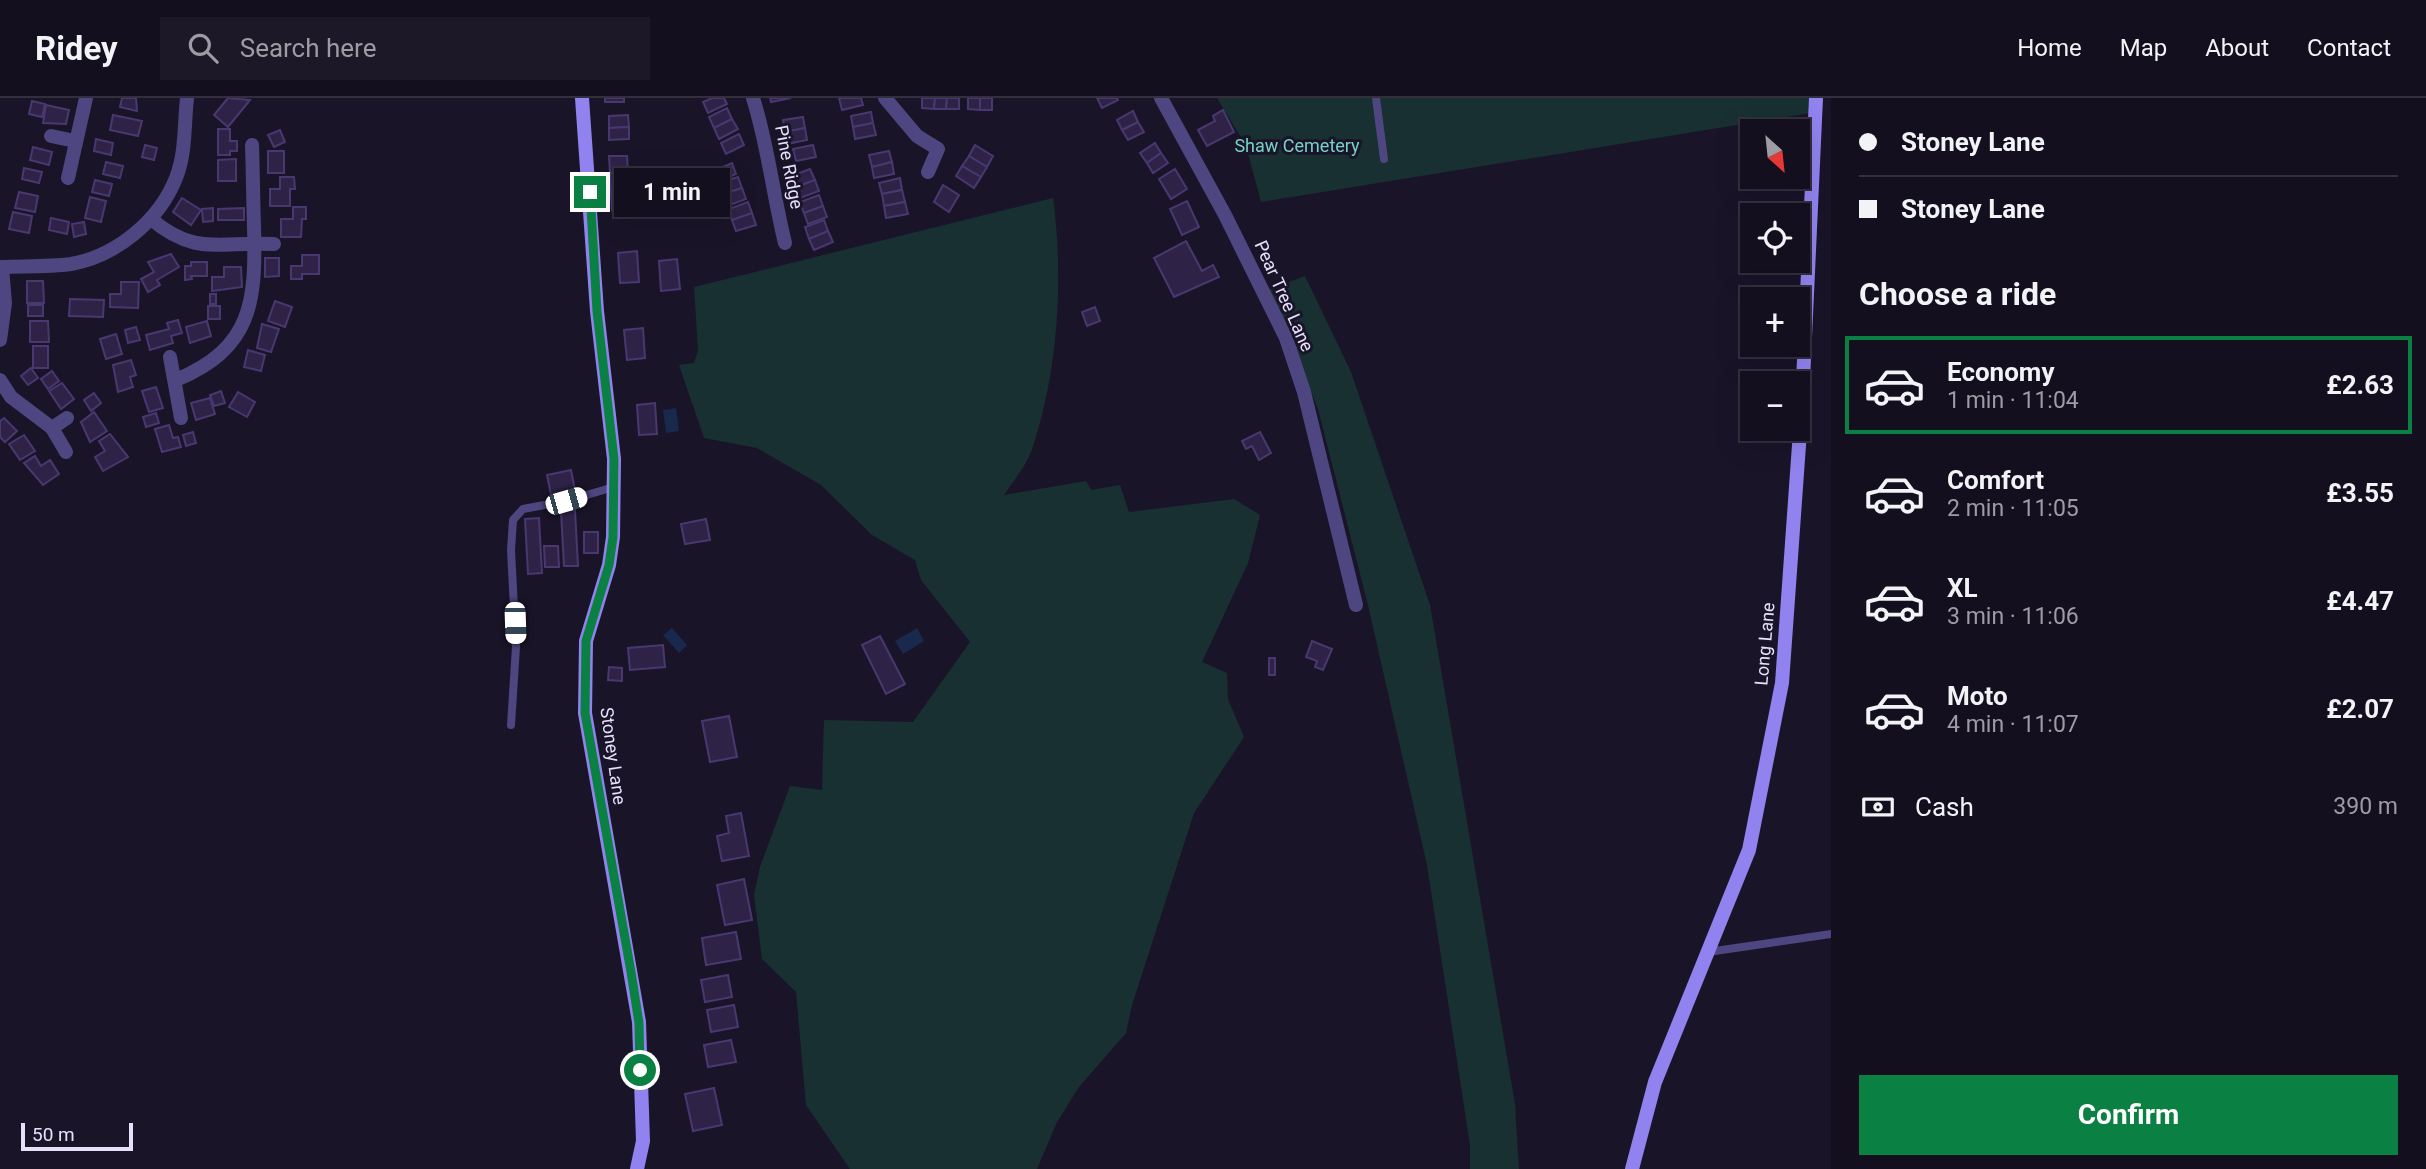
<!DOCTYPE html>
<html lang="en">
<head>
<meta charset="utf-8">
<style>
	body { margin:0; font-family:Roboto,sans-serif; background:#1d1828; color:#f1f3f6; height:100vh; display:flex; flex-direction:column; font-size:26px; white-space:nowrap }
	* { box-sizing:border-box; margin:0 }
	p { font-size:23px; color:#9d9ca4 }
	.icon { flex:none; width:38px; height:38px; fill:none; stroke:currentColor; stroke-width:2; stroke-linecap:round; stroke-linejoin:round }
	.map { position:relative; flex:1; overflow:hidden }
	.drawer { display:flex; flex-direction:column; background:#140f1f; width:595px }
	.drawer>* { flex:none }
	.hud { display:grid; align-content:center; height:154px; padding:0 28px; background:#140f1f }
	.needle { width:46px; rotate:153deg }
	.buttons { position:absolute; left:1740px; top:21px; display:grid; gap:14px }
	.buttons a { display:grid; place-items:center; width:70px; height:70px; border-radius:0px; background:#140f1f; box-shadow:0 7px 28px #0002,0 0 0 2px #332f3d; font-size:35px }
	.scale { position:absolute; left:21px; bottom:18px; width:112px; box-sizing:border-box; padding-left:7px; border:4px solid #e6e0fb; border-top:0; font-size:19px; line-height:24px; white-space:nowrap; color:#e6e0fb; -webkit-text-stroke:5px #1a1429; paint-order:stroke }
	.end { position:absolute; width:32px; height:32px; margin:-16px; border:9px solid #0b8043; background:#fff; box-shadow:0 0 0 4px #fff }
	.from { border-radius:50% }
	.bubble { position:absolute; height:49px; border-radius:0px; background:#140f1f; box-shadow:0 7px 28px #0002,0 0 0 2px #332f3d; font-size:23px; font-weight:700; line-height:49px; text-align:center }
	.car { position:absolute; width:21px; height:42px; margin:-21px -10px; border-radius:9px; box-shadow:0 0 5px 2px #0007; background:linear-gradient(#fff 24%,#345 0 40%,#fff 0 76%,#345 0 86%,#fff 0) }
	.hud b { display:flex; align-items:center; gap:24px; height:66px; font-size:26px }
	.hud b+b { border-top:2px solid #332f3d }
	.hud i { width:18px; height:18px; background:#f1f3f6 }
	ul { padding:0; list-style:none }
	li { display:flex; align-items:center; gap:21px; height:98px; margin:0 14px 10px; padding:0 14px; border:4px solid transparent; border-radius:0px }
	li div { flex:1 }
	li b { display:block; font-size:26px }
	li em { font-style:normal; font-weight:700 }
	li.current { border-color:#0b8043 }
	li>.icon { width:63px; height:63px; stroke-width:1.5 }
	h2 { padding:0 28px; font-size:32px; line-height:84px }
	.pay { display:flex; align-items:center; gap:18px; height:77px; padding:0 28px; font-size:26px }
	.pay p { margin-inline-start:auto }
	.cta { display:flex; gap:14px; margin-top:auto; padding:14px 28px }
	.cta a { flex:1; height:80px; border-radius:0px; background:#0b8043; color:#fff; font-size:28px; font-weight:700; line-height:80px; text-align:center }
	header { display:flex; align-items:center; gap:42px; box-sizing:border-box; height:98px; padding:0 35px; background:#140f1f; border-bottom:2px solid #332f3d }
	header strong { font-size:33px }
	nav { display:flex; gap:38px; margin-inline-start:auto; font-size:24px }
	.search { width:490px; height:63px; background:#1d1828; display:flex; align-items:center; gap:18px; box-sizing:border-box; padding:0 24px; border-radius:0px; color:#9d9ca4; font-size:26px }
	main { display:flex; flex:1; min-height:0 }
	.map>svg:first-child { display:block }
</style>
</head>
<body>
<header>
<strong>Ridey</strong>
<div class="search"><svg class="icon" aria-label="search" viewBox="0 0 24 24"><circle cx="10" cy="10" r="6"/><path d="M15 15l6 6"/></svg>Search here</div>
<nav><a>Home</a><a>Map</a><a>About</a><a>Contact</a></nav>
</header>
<main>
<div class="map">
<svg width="1831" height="1071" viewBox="0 0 1831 1071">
	<rect width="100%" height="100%" fill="#1a1429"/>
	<g fill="#183032">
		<polygon points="1217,0 1811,0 1811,15 1261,104 1246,48"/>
		<path d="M 1053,100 C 1064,179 1058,275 1032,351 C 1027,367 1013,383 1004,397 L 1086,383 L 1091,392 L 1120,387 L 1129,414 L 1234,401 L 1260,417 L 1248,465 L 1202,564 L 1227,575 L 1228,601 L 1244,639 L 1194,715 L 1132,907 L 1126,935 L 1079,989 L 1057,1024 L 1037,1071 L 850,1071 L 806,1007 L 796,894 L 762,861 L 754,797 L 760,769 L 790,688 L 822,692 L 824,622 L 913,624 L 970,544 L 921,482 L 915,462 L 872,437 L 821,387 L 757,350 L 704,340 L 679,267 L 694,265 L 698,253 L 694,189 Z"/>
		<polygon points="1305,178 1351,274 1430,507 1515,1006 1519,1071 1470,1071 1470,1047 1427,767 1368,507 1318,311 1270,191"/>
	</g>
	<g fill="#19284d">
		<polygon points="676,310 679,333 666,335 663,312"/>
		<polygon points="672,530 687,547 679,555 663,537"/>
		<polygon points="917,530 924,543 903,556 895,543"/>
	</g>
	<g fill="#2e2347" stroke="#493870" stroke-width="2">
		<polygon points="122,0 136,0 137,13 120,9"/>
		<polygon points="228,0 250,2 228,29 214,17"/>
		<rect x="605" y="0" width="19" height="4"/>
		<polygon points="712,0 724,0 727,6 708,15 703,4"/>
		<polygon points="770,0 791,0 771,4"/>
		<polygon points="839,0 861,0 863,7 842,12"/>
		<polygon points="922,0 935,0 934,11 922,10"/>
		<polygon points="935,0 947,0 946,11 934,11"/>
		<polygon points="947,0 959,0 959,11 946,11"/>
		<polygon points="968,0 980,0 980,12 968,11"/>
		<rect x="980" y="0" width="12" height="12"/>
		<polygon points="1097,0 1117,0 1118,2 1102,10"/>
		<polygon points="32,3 45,6 42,19 29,16"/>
		<polygon points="46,7 69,12 66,26 43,25"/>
		<polygon points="727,10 732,21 714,30 709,19"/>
		<polygon points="1223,12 1234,34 1207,48 1198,32 1215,23 1213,18"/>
		<polygon points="1133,13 1138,24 1122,32 1117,22"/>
		<polygon points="871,14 873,25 853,29 851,18"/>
		<polygon points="113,17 142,23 138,38 110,32"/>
		<polygon points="628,17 629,29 609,30 609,18"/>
		<polygon points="803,19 805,30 785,34 783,22"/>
		<polygon points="732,21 738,31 719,41 714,30"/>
		<polygon points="1138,24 1144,34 1128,42 1122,32"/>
		<polygon points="873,25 876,37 855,41 853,29"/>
		<polygon points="629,29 629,41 609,42 609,30"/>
		<polygon points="805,30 807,42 787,46 785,34"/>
		<polygon points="218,31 230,31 230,43 237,43 237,53 230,53 230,57 218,57"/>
		<polygon points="280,32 285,44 274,49 268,37"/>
		<polygon points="739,36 744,47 726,56 721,45"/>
		<polygon points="96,41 113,45 111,57 94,53"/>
		<polygon points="1155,45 1161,55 1147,65 1140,55"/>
		<polygon points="145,47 157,50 154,62 142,59"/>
		<polygon points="813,47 816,59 796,63 793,51"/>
		<polygon points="975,47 993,58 987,69 969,58"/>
		<polygon points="33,49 52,54 49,67 30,62"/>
		<rect x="268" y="53" width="16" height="22"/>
		<polygon points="889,53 892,64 872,69 869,57"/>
		<polygon points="1161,55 1168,65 1153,75 1147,65"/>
		<polygon points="609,58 627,58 628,74 610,75"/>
		<polygon points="969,58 987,69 981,79 962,68"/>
		<polygon points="236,61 236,83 218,83 218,62"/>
		<polygon points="106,64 123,68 120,80 103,76"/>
		<polygon points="892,64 894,76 874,80 872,69"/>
		<polygon points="732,65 736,76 717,84 713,73"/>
		<polygon points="962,68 981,79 974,90 956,78"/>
		<polygon points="24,70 42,74 39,85 22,81"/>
		<polygon points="810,71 815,82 796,89 791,78"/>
		<polygon points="1175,71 1187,91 1171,101 1159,81"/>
		<polygon points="628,74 629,94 611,95 610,75"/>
		<polygon points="280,79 294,79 295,91 290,91 290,108 270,108 270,91 280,91"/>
		<polygon points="738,79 742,90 723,96 719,85"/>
		<polygon points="900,80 902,92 882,96 879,85"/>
		<polygon points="95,82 112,86 109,98 92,94"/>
		<polygon points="815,82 819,93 800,100 796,89"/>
		<polygon points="943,87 959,97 949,114 934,104"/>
		<polygon points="742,90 746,101 727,108 723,96"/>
		<polygon points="902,92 905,104 884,108 882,96"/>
		<polygon points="19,94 38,98 35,114 15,110"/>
		<polygon points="629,94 630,111 612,112 611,95"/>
		<polygon points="819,97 823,108 804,115 800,104"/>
		<polygon points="90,99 106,103 101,124 85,120"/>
		<polygon points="182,100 201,112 191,127 173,114"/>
		<polygon points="1187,103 1199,129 1182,137 1170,111"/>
		<polygon points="748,104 752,115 732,122 729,111"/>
		<polygon points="905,104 908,116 886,120 884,108"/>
		<polygon points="823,108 827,119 808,126 804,115"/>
		<polygon points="293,109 306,109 306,121 302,121 301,139 281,139 281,121 293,121"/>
		<polygon points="213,110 213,123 203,124 202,111"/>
		<polygon points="244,110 244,122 218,122 218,111"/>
		<polygon points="13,114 32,118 29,135 9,131"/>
		<polygon points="752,115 756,127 736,133 732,122"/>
		<polygon points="51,120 69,124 67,136 49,132"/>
		<polygon points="824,122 828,133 809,141 805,129"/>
		<polygon points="84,124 86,136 74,139 72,126"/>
		<polygon points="828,133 833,144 814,152 809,141"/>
		<polygon points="1186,143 1202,173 1213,167 1219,179 1174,199 1154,160"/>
		<polygon points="637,153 639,184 620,185 618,155"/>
		<polygon points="171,156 179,169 157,182 160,187 148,194 141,181 154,174 148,164"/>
		<polygon points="302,157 319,157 319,176 302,176 302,181 291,181 291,168 302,168"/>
		<polygon points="265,160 279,160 279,178 265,179"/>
		<polygon points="677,161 680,191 661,193 659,163"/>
		<polygon points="191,164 207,164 207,178 191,178 192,181 185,182 185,168 191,168"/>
		<polygon points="224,169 241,169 242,189 212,193 212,179 224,179"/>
		<polygon points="27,183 43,183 44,205 27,205"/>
		<polygon points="121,184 139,184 138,210 110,209 110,196 121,196"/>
		<rect x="210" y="196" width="6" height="10"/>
		<polygon points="70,201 104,202 103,219 69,218"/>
		<polygon points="275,203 292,209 285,229 268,223"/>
		<rect x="28" y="207" width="15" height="11"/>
		<rect x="208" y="208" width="12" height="13"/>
		<polygon points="1095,209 1100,223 1087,228 1082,214"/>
		<polygon points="178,222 182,235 171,238 173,245 150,252 146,237 169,231 167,225"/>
		<polygon points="30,223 48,223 49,244 30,244"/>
		<polygon points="207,223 211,238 190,245 186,229"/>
		<polygon points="262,226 279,231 271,254 257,250"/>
		<polygon points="136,229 140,242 128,245 125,232"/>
		<polygon points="643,230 645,260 627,262 624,232"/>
		<polygon points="116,236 122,256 106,261 100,241"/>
		<rect x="33" y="248" width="15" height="22"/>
		<polygon points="248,252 265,257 261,273 244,269"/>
		<polygon points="131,262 136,277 130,279 133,289 118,294 113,267"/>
		<polygon points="31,270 38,280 28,287 21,278"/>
		<polygon points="52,273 59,283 48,291 41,281"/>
		<polygon points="62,285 74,301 61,311 49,293"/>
		<polygon points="156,289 163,310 149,314 142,293"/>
		<polygon points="221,293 225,305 214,308 210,297"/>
		<polygon points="238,294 255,304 247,319 229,309"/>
		<polygon points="94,295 101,305 91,313 84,302"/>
		<polygon points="210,300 215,316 196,322 191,305"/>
		<polygon points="655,305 657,336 639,337 637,307"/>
		<polygon points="94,314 107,333 90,344 81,324"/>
		<polygon points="156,315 159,325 146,329 143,319"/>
		<polygon points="4,320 17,333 5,344 0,339 0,323"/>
		<polygon points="169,327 173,340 178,339 181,349 162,354 155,331"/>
		<polygon points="193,334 196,345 186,348 183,337"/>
		<polygon points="1260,334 1271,355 1259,362 1252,348 1246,351 1242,343"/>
		<polygon points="110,336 128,359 103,373 95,359 105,353 99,343"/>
		<polygon points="24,337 35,353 20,362 9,346"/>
		<polygon points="35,358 41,368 50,362 59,376 43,387 24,365"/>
		<polygon points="571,372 575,392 551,397 547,377"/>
		<polygon points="575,412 578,468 564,468 561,413"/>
		<polygon points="539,420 542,475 528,476 525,421"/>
		<polygon points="706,421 710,442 685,446 681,426"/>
		<rect x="584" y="434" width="14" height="21"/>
		<polygon points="544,448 558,448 559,469 545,469"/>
		<polygon points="880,538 905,586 886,596 862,547"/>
		<polygon points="1312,543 1332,551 1323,572 1315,569 1317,563 1306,559"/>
		<polygon points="663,547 665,569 630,572 628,550"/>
		<rect x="1269" y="560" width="6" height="17"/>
		<polygon points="609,569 622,570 622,583 608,582"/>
		<polygon points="729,618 737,659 710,664 702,623"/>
		<polygon points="741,715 749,758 722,763 717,738 729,735 726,718"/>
		<polygon points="744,781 752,822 725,827 717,787"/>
		<polygon points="736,834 741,861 706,867 702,840"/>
		<polygon points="728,877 732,899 705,904 701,882"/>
		<polygon points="734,907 738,929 711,934 707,912"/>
		<polygon points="731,942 736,964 708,969 704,947"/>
		<polygon points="714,990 722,1027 693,1033 685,996"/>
	</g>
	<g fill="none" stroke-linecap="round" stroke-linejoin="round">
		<g stroke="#4e4681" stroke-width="8">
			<polyline points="1376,0 1384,61"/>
			<polyline points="511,627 516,549 511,452 513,422 523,411 566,403 614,389"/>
			<polyline points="1708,854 1831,836"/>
		</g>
		<g stroke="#4e4681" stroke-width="14">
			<path d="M 753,0 C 768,47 773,97 785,145"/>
			<polyline points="885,0 917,38 938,51 928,74"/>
			<polyline points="1161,0 1225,117 1286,240 1304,294 1356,507"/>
			<polyline points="51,38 75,43"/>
			<polyline points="68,80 86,0"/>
			<path d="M 151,121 C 196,159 221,143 274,146"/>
			<path d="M 0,169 C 23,168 48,169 71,166 C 116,158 159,123 176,80 C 186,55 184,27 187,0"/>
			<polyline points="0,242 5,205 2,169"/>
			<polyline points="170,259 181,320"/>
			<polyline points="0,282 11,299 52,330 66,354"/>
			<path d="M 176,282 C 253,250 256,203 254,128 C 253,101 253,74 252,47"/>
			<polyline points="52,330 67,320"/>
		</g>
		<g stroke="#9183ef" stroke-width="14">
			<polyline points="582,0 597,213 614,361 613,439 609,467 586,543 585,615 639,924 643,1043 637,1071"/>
			<polyline points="1632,1071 1655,984 1749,752 1782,585 1802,305 1816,0"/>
		</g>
	</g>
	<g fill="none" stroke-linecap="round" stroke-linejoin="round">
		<polyline stroke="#0b8043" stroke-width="9" points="590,94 597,213 614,361 613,439 609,467 586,543 585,615 631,874 639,925 640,972"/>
	</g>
	<g text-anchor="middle" stroke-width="6" stroke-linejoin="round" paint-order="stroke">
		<g font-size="18" fill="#74d3c5" stroke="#1a1429">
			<text x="1297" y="54">Shaw Cemetery</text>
		</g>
		<g font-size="18" fill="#e6e0fb" stroke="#1a1429">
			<text transform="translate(789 69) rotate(79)" y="6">Pine Ridge</text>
			<text transform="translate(1284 198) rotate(66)" y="6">Pear Tree Lane</text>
			<text transform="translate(1765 546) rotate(-85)" y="6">Long Lane</text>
			<text transform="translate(613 658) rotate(82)" y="6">Stoney Lane</text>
		</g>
	</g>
</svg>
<div class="buttons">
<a><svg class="needle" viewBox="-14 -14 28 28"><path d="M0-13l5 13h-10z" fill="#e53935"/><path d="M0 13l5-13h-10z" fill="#9d9ca4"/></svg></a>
<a><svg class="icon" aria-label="locate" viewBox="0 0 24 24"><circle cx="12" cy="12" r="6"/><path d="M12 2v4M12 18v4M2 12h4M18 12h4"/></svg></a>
<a>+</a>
<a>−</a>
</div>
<div class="scale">50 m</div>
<i class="end from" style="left:640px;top:972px"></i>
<i class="end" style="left:590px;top:94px"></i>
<div class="bubble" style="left:614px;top:70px;width:116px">1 min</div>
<i class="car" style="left:566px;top:403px;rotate:74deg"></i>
<i class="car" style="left:515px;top:525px;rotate:178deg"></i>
</div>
<section class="drawer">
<div class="hud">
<b><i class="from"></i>Stoney Lane</b>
<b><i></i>Stoney Lane</b>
</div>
<h2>Choose a ride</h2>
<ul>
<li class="current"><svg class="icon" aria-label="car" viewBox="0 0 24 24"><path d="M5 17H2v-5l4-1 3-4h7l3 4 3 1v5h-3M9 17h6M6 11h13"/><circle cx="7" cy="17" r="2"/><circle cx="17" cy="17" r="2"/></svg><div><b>Economy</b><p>1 min · 11:04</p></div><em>£2.63</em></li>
<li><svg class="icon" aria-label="car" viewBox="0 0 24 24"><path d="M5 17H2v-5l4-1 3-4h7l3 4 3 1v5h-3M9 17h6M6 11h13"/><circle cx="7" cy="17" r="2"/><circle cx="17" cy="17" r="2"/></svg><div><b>Comfort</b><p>2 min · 11:05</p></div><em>£3.55</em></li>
<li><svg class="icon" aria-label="car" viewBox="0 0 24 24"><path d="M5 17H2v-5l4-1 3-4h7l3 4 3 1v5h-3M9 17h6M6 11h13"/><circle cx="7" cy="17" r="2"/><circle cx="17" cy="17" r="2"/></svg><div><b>XL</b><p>3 min · 11:06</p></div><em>£4.47</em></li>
<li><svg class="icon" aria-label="car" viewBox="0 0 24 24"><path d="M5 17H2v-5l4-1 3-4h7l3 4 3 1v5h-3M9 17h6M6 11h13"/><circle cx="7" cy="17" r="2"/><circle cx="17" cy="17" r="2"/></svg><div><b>Moto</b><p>4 min · 11:07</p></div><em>£2.07</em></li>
</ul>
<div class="pay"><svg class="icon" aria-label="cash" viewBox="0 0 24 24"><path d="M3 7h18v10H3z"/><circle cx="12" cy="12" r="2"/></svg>Cash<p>390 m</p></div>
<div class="cta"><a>Confirm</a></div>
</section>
</main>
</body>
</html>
